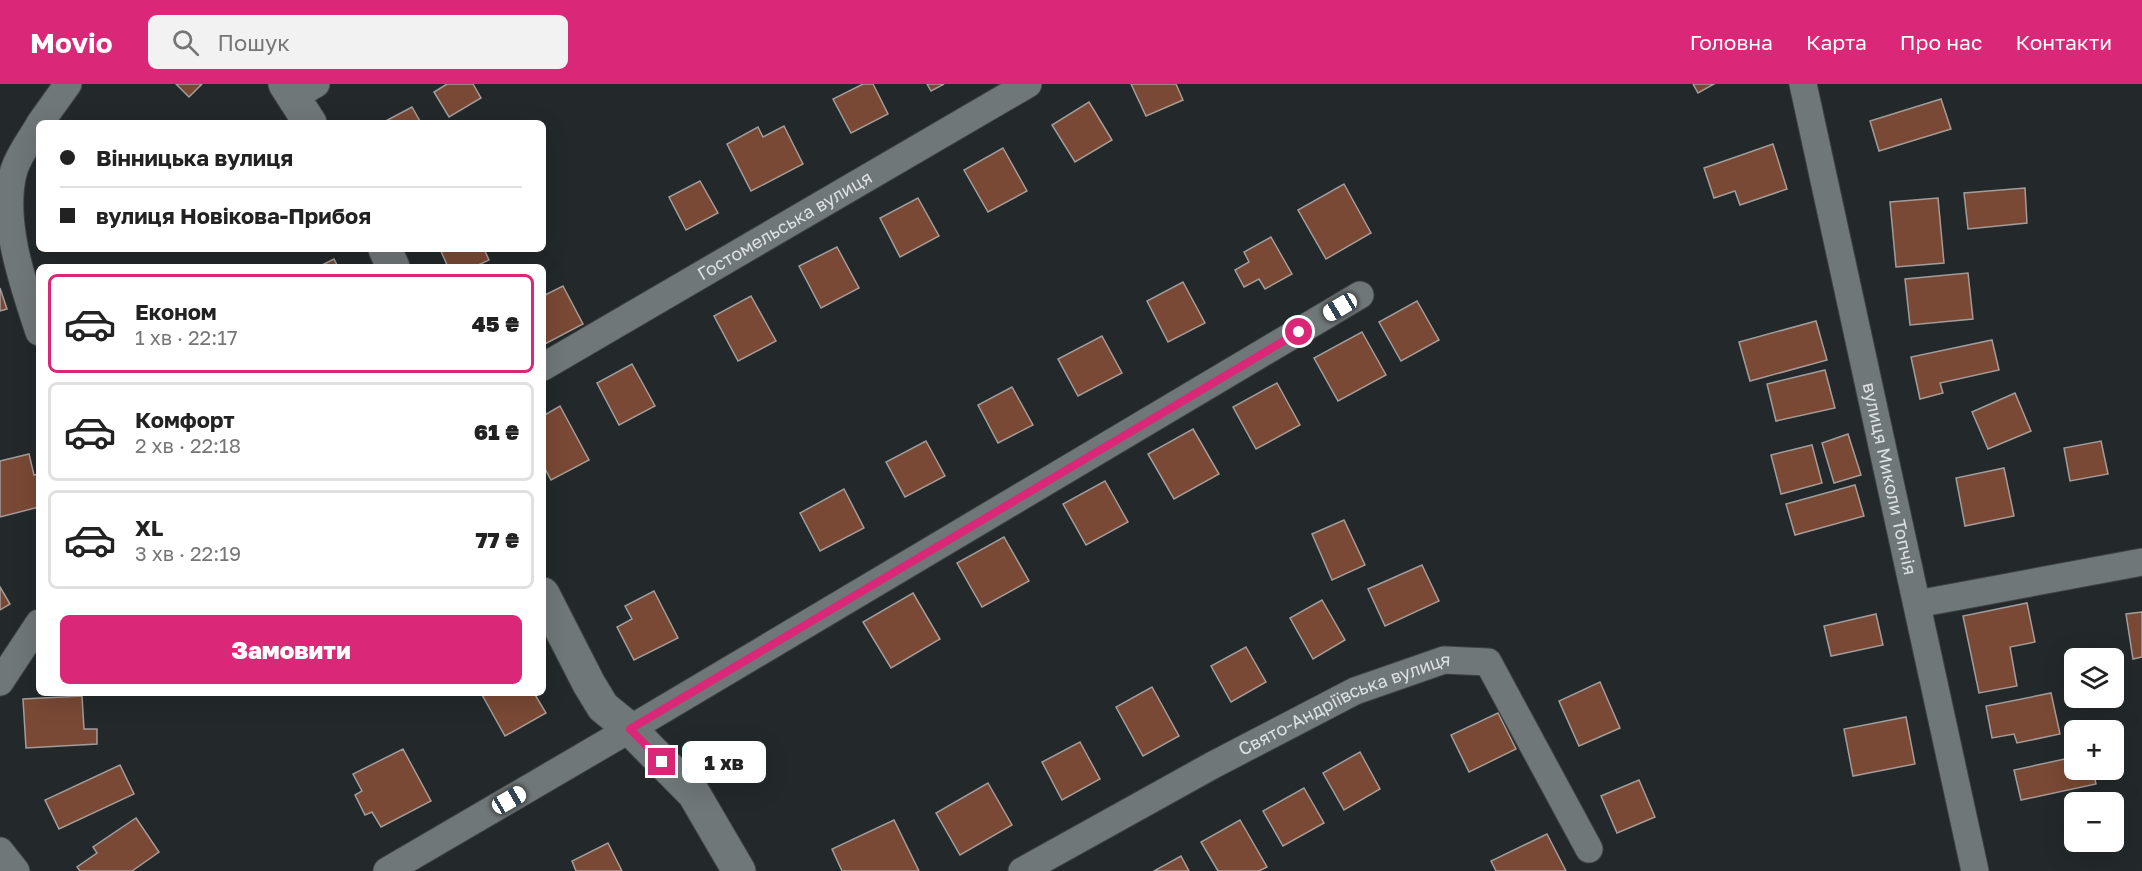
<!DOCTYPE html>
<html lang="uk">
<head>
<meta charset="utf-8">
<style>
	body { margin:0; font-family:"Golos Text",sans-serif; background:#f2f2f2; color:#222; height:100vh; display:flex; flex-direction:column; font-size:22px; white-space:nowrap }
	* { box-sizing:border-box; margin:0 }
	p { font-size:20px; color:#767676 }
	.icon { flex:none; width:33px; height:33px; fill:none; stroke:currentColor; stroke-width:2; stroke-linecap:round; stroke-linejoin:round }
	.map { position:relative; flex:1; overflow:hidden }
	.side { position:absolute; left:36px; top:180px; width:510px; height:432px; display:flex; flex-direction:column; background:#fff; border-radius:9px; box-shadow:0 6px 24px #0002 }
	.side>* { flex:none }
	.banner { position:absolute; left:36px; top:36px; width:510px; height:132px; border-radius:9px; box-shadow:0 6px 24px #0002; display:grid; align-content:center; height:132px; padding:0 24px; background:#fff }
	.buttons { position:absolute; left:2064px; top:564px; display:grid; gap:12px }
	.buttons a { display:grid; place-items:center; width:60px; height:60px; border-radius:9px; background:#fff; box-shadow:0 6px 24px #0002; font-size:30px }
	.end { position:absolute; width:27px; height:27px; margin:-14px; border:8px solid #db2777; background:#fff; box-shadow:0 0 0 3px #fff }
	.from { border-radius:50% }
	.bubble { position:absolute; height:42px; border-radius:9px; background:#fff; box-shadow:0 6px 24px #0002; font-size:20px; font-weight:800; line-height:42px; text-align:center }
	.car { position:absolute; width:18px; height:36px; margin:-18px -9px; border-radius:8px; box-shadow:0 0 4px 2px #0007; background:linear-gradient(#fff 24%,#345 0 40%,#fff 0 76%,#345 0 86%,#fff 0) }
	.banner b { display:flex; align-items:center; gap:21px; height:57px; font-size:22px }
	.banner b+b { border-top:2px solid #e0e0e0 }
	.banner i { width:15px; height:15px; background:#222 }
	ul { padding:10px 0 0; list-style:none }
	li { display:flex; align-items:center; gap:18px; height:99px; margin:0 12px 9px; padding:0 12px; border:3px solid #e0e0e0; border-radius:9px }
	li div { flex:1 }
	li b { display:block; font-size:22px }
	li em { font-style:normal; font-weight:800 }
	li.active { border-color:#db2777 }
	li>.icon { width:54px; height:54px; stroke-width:1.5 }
	.button { display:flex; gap:12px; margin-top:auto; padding:12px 24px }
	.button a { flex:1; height:69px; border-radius:9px; background:#db2777; color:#fff; font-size:24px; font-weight:800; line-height:69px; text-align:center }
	header { display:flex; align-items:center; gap:36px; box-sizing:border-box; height:84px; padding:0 30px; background:#db2777; color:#fff }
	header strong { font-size:28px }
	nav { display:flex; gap:33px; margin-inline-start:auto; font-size:21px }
	.search { width:420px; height:54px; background:#f2f2f2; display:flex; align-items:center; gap:15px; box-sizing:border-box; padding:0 21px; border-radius:9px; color:#767676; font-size:22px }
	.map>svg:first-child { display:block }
</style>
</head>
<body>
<header>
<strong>Movio</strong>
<div class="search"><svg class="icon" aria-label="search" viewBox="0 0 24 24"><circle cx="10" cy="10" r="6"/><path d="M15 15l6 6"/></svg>Пошук</div>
<nav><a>Головна</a><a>Карта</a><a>Про нас</a><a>Контакти</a></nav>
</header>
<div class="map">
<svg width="2142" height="787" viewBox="0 0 2142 787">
	<rect width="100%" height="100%" fill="#23292a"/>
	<g fill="#794935" stroke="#a39c9a" stroke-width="1.5">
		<polygon points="176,0 202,0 189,13"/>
		<polygon points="447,0 473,0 481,14 449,33 434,8"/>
		<polygon points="863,0 873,0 888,30 851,49 833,15"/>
		<polygon points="927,0 944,0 931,7"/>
		<polygon points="1131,0 1176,0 1183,16 1146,32"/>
		<polygon points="1693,0 1714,0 1698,9"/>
		<polygon points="1941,15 1951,45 1879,67 1870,37"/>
		<polygon points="1089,18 1112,56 1075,78 1052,41"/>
		<polygon points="412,23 421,39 382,39"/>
		<polygon points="784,42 803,80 751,107 727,60 758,43 763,53"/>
		<polygon points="1773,60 1787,105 1740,121 1735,107 1714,114 1704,84"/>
		<polygon points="1003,64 1027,107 988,128 964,86"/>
		<polygon points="700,97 718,129 686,146 669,113"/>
		<polygon points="1344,100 1371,149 1326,175 1298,126"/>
		<polygon points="2025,104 2027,139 1968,145 1964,109"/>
		<polygon points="918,114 939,152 900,173 880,134"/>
		<polygon points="1938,114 1944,179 1896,183 1890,118"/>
		<polygon points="1271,153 1292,190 1265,205 1259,195 1244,203 1235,186 1249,178 1244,168"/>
		<polygon points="837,163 859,204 821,224 799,182"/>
		<polygon points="440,165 484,165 489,176 474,183 448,183"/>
		<polygon points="334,175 338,183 318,183"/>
		<polygon points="1968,189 1973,235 1910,241 1905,195"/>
		<polygon points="1183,198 1205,239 1168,258 1147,217"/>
		<polygon points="563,202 583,240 543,261 543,212"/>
		<polygon points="0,204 7,225 0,227"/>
		<polygon points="751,212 776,257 738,277 714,232"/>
		<polygon points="1417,217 1439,256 1401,277 1379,238"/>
		<polygon points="1816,237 1827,276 1750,297 1739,258"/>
		<polygon points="1362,248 1386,291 1338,317 1314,274"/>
		<polygon points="1102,252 1122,289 1078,312 1058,275"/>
		<polygon points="1992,256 1999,286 1940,299 1943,309 1920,315 1911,273"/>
		<polygon points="632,280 655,322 619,341 597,299"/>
		<polygon points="1825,286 1835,324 1776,337 1767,300"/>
		<polygon points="1277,299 1300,341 1256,365 1233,323"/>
		<polygon points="1012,303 1033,341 998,359 978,321"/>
		<polygon points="2015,309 2031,347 1988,365 1972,328"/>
		<polygon points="560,322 589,376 551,396 543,381 543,332"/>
		<polygon points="1193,345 1219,390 1174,415 1148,370"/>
		<polygon points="1848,350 1861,391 1834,399 1822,359"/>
		<polygon points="926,357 945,392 905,413 886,378"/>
		<polygon points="2101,357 2108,390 2070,397 2064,364"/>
		<polygon points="1812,361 1822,399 1781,410 1771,371"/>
		<polygon points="29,370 34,391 39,390 39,423 0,433 0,377"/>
		<polygon points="2004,384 2014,432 1965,442 1956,394"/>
		<polygon points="1105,397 1128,438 1086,461 1063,420"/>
		<polygon points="1855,401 1864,432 1795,451 1786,420"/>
		<polygon points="844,405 864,444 820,467 800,429"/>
		<polygon points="1344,436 1365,481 1332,496 1312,450"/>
		<polygon points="1004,453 1029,497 982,523 957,479"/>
		<polygon points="1422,481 1439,517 1385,542 1368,505"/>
		<polygon points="0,503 10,520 0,526"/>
		<polygon points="654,507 678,554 634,576 617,543 632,535 625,522"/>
		<polygon points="913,509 940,555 891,584 863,538"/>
		<polygon points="1322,516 1345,556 1313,575 1290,534"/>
		<polygon points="2027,519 2035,558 2010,563 2017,602 1979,609 1963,532"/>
		<polygon points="2142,528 2142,573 2133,575 2126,530"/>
		<polygon points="1876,530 1883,561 1831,572 1824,542"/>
		<polygon points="1246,563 1266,598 1231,618 1211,582"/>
		<polygon points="1600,598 1620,644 1579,662 1559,617"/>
		<polygon points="1152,603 1179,652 1143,672 1116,623"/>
		<polygon points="481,609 534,609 546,629 505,652"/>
		<polygon points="2051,609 2060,650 2017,659 2014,650 1992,654 1986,622"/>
		<polygon points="82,612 84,645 97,645 97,660 26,664 23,615"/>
		<polygon points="1498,629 1516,665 1469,688 1451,651"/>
		<polygon points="1906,633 1915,680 1853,692 1844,645"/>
		<polygon points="1080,658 1100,695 1062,716 1042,678"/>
		<polygon points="403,665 431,717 381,743 372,728 365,731 355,711 362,707 353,690"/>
		<polygon points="1360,668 1380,705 1344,726 1323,689"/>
		<polygon points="2074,673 2074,686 2093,686 2096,700 2021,716 2014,686"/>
		<polygon points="120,681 134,710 59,745 45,716"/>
		<polygon points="1639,696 1655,733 1617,749 1601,712"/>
		<polygon points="988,699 1012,741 960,771 936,729"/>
		<polygon points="1304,704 1324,739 1283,762 1263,727"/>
		<polygon points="136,734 159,768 132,787 80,787 77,783 97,769 93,763"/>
		<polygon points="894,736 919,787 842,787 832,765"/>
		<polygon points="1240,736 1267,783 1259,787 1218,787 1201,758"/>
		<polygon points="1547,750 1566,787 1496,787 1491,777"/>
		<polygon points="608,759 622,787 576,787 572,777"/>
		<polygon points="1181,772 1189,787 1154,787"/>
	</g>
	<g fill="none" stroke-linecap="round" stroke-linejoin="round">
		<defs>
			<g id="street">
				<path id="s1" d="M 1803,0 L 1975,787"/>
				<polyline points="293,13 316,0"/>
				<polyline points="40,39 68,0"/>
				<path d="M 39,41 C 31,55 19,70 14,86 C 0,135 23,200 39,248"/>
				<path id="s2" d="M 543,283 L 1028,0"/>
				<polyline points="1917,520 2142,478"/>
				<polyline points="0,598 39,539"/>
				<polyline points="0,767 16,787"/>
				<polyline points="387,787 630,645 1360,211"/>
				<path id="s3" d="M 1022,787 L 1213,681 L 1355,607 L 1444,576 L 1488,578 L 1589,765"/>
			</g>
			<g id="secondary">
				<polyline points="285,0 310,39"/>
				<polyline points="385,165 393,183"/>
				<polyline points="543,510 589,600 603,623 630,645 694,710 739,787"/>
			</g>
		</defs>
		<use href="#street" stroke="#3f4344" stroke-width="29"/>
		<use href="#secondary" stroke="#3f4344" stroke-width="35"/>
		<use href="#street" stroke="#707778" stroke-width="27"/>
		<use href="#secondary" stroke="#707778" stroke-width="33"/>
	</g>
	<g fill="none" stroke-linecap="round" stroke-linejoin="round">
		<polyline stroke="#db2777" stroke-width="8" points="662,678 630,645 1299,248"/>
	</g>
	<g text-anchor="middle" stroke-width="4.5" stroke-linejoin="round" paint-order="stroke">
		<g font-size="18" fill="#dce0e0" stroke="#1a2020">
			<text dy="6" stroke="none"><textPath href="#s2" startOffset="280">Гостомельська вулиця</textPath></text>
			<text dy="6" stroke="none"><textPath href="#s1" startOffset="404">вулиця Миколи Топчія</textPath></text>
			<text dy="6" stroke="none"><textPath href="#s3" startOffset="364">Свято-Андріївська вулиця</textPath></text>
		</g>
	</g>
</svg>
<div class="buttons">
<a><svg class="icon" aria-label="layers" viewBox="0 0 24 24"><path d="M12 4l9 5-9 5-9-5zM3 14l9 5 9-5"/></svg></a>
<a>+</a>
<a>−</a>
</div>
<i class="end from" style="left:1299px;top:248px"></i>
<i class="end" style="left:662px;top:678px"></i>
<div class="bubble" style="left:682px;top:657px;width:84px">1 хв</div>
<i class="car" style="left:1340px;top:223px;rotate:239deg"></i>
<i class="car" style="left:509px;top:716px;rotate:60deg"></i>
<div class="banner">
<b><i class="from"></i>Вінницька вулиця</b>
<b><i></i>вулиця Новікова-Прибоя</b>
</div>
<section class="side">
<ul>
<li class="active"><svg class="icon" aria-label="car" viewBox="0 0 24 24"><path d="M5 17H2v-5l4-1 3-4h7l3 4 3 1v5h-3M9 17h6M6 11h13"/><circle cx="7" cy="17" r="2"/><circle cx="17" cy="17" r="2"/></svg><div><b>Економ</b><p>1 хв · 22:17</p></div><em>45 ₴</em></li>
<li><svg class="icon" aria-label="car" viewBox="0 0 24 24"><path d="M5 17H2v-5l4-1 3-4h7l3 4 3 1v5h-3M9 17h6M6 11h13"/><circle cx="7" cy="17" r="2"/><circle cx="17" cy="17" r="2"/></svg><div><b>Комфорт</b><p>2 хв · 22:18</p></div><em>61 ₴</em></li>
<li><svg class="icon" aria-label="car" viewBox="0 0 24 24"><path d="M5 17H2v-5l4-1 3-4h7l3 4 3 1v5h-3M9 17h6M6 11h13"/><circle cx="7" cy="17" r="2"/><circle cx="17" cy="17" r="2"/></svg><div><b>XL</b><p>3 хв · 22:19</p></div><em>77 ₴</em></li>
</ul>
<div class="button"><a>Замовити</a></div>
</section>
</div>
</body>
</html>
